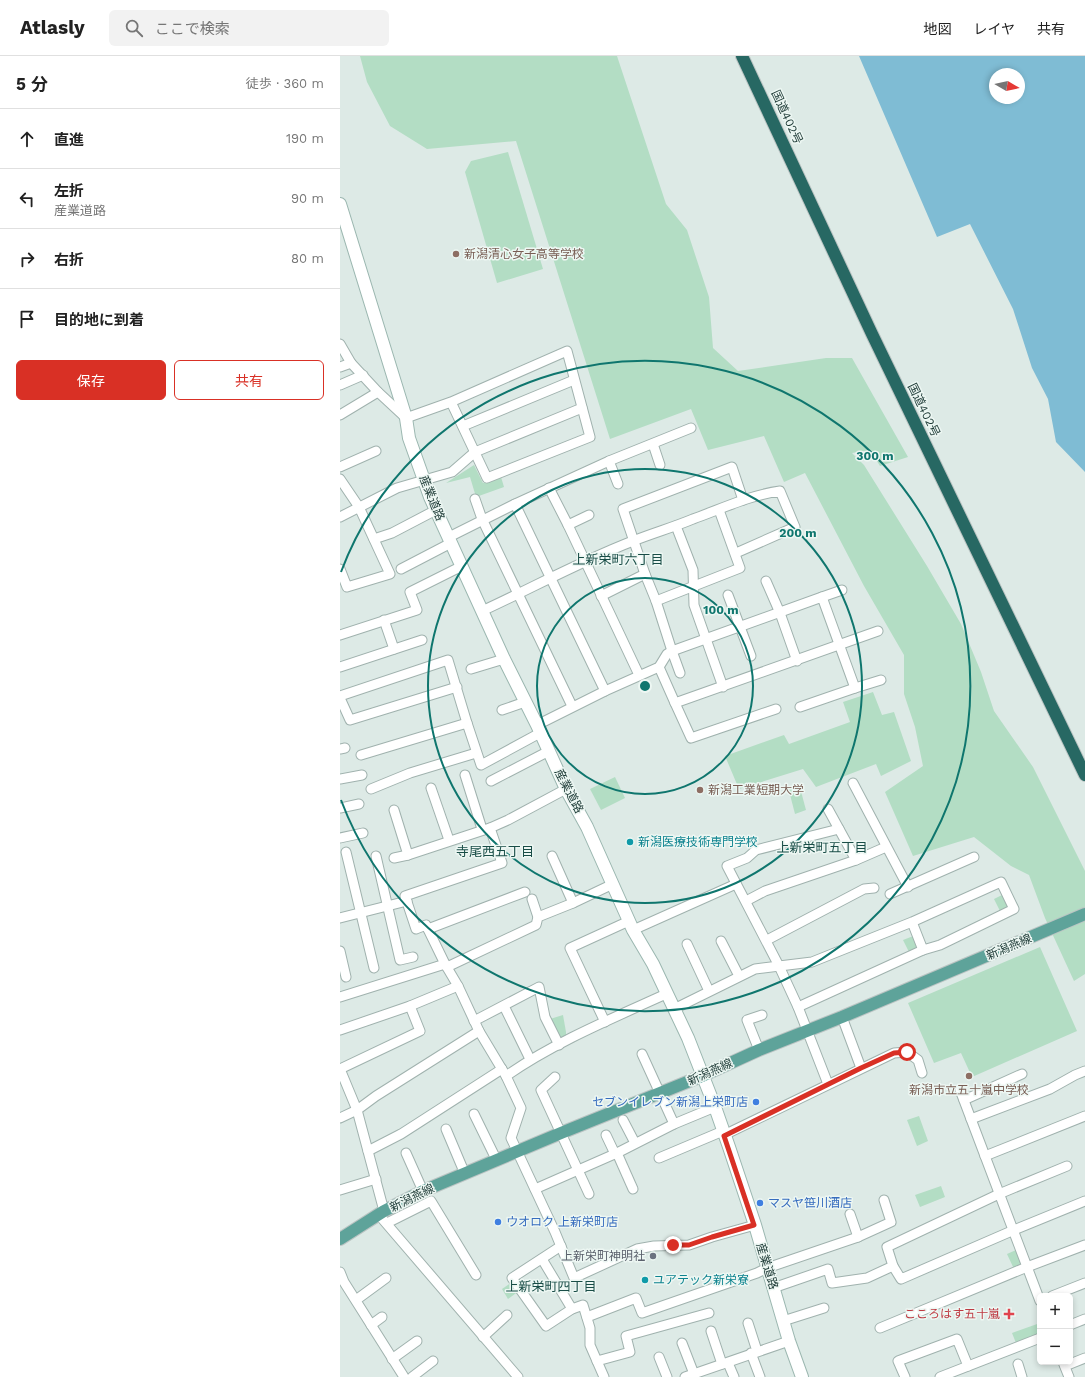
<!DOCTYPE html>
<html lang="ja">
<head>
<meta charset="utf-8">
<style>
	body { margin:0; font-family:"Work Sans","Noto Sans JP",sans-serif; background:#f2f2f2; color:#222 }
	.controls { position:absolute; right:12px; bottom:12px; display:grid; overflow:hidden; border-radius:6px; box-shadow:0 2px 6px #0003 }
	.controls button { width:36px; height:36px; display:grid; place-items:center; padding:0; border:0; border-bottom:1px solid #e0e0e0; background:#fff; color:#222; font:20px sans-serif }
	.compass { position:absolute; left:649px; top:12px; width:36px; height:36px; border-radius:50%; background:#fff; box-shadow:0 2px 6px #0003; rotate:99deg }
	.stop { position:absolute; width:12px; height:12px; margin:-9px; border:3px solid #d93025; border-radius:50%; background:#fff }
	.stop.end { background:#d93025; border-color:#fff; box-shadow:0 1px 4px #0008 }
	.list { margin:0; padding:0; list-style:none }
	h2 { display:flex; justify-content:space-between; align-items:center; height:52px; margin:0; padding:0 16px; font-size:17px }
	h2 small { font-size:13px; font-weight:400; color:#767676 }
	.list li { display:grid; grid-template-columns:26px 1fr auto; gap:12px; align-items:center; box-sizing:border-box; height:60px; padding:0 16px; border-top:1px solid #e0e0e0 }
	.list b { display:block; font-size:15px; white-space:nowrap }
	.list p { margin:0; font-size:13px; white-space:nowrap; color:#767676 }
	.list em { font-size:13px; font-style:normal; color:#767676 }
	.actions { display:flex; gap:8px; padding:12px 16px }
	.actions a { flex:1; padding:9px 0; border:1px solid #d93025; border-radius:6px; text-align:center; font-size:14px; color:#d93025 }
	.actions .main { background:#d93025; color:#fff }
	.icon { flex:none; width:22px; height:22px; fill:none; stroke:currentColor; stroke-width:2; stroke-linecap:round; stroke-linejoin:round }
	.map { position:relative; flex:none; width:745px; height:1321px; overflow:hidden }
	header { display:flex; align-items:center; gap:24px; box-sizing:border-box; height:56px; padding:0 20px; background:#fff; border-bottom:1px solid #e0e0e0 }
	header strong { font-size:19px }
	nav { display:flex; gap:22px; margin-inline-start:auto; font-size:14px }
	.search { width:280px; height:36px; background:#f2f2f2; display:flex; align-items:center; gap:10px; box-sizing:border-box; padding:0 14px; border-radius:6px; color:#767676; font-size:15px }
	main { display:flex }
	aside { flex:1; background:#fff }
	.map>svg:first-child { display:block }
</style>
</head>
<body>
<header>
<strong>Atlasly</strong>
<div class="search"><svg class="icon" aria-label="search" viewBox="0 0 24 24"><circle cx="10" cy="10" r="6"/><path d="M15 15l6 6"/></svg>ここで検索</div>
<nav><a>地図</a><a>レイヤ</a><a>共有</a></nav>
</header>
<main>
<aside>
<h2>5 分<small>徒歩 · 360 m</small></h2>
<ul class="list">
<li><svg class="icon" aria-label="ahead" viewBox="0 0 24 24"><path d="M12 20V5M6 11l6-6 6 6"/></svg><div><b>直進</b></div><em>190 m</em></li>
<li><svg class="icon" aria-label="left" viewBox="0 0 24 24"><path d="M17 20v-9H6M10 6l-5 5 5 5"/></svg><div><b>左折</b><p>産業道路</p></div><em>90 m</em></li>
<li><svg class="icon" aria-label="right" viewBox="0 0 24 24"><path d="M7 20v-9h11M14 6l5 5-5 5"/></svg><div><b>右折</b></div><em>80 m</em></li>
<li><svg class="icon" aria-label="arrive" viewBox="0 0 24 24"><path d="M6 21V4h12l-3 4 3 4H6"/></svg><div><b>目的地に到着</b></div></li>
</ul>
<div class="actions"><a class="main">保存</a><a>共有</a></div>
</aside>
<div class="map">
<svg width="745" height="1321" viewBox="0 0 745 1321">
	<rect width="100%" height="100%" fill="#ddeae6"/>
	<g fill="#b3ddc4">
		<polygon points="20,0 277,0 326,148 347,174 369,241 373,292 398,315 486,302 512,302 568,401 540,410 530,394 512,397 524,409 587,510 621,568 641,616 654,655 693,711 745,815 745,918 734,925 705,862 689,819 671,810 634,781 573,800 545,736 583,710 575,671 564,638 564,599 524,530 465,417 444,426 424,380 368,394 351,353 270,383 176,85 87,93 50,70 27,26"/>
		<polygon points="168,96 203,213 157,227 125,116 131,105"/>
		<polygon points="134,409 143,427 161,421 164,431 136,441 130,421 106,427"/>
		<polygon points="533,636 542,659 554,656 571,705 541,720 536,708 476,731 463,713 399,733 385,700 444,679 449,688 510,666 503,646"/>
		<polygon points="275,721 285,742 261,754 250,733"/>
		<polygon points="459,728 466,754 455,758 448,731"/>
		<polygon points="664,838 668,851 660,855 654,843"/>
		<polygon points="576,879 579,891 569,896 563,884"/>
		<polygon points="700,891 737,975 632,1021 621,997 594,1007 568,947"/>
		<polygon points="223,959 226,976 226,981 219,981 210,963"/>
		<polygon points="579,1060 588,1085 577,1090 567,1064"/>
		<polygon points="601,1130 605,1141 580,1151 575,1139"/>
		<polygon points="676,1194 682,1207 680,1211 674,1213 667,1198"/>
		<polygon points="172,1226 179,1235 168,1243 162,1233"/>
		<polygon points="700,1267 700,1278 676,1287 672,1277"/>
	</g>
	<path fill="#7fbcd4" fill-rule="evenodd" d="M519,0H745V416L716,386L708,343L692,312L673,253L630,168L597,181ZM655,18H679V42H655Z"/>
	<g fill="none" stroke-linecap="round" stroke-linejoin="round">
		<defs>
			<g id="street">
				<polyline points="0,288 11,307 38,336 66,362 111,346 227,295 250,381 147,422 111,346"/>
				<polyline points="0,311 11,307"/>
				<polyline points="0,329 23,319"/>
				<polyline points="0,359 38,336"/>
				<polyline points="123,370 234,324"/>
				<polyline points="313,388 320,409"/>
				<polyline points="269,405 278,428"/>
				<polyline points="0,411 36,395"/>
				<polyline points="0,423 19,451 50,518 7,531 0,513"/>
				<polyline points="209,432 228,469 299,619"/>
				<polyline points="135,443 142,463 232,650"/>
				<polyline points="175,448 265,635"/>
				<polyline points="0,461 57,432 112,416 135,396 242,352"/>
				<polyline points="228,469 249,459"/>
				<polyline points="336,470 353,514 354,549 383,631"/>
				<polyline points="109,481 175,448 269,405 351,372"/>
				<polyline points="34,483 52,477 96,454"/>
				<polyline points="61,513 111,487"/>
				<polyline points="426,525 440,557 457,605"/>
				<polyline points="388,539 411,600"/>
				<polyline points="261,540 305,518"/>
				<polyline points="482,541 502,534"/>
				<polyline points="316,545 400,512 379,454"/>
				<path d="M142,555C192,532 241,505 293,485C313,477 334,471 353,463C381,453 410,439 440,435L455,471L396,497"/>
				<polyline points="44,564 54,593"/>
				<polyline points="0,579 77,554 70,536 122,510"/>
				<polyline points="0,611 82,584"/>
				<polyline points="319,611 335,647 538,575"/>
				<polyline points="131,613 164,603"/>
				<polyline points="340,617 332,595 316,545 305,518 283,453 392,411 403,444"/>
				<polyline points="515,632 541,624"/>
				<polyline points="0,640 108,604 127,667"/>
				<polyline points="0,642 10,664 117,631"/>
				<polyline points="335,647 351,682 436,653"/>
				<polyline points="162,654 185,646"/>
				<polyline points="197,669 265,635 319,611 327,598 332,595 482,541 515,632 460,651"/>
				<polyline points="0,693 5,692"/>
				<polyline points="21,699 127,667 141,709 200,677"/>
				<polyline points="125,719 142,773"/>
				<polyline points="0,723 22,719"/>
				<polyline points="151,725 209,695"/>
				<polyline points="513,727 568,831"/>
				<polyline points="91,732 109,784"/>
				<polyline points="31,733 70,717 136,697"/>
				<polyline points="226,733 168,764 150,772 162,807 65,840 76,873 86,869 105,908 118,930 139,975 166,1020 181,1052 171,1082 215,1176 234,1222 297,1193 314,1190 349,1189 372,1181 415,1169"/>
				<polyline points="0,752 19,748"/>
				<polyline points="488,753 516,804"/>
				<polyline points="54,754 68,799"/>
				<polyline points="0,782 23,777"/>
				<polyline points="6,796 34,912"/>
				<polyline points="36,800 60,904 73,901"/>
				<polyline points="212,800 233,847"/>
				<polyline points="54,802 68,799 150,772"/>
				<polyline points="550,838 634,801"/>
				<polyline points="192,843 198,861"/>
				<polyline points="406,845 425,835 516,804 546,791"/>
				<polyline points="0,862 67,845"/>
				<polyline points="88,873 185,836"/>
				<polyline points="293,874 396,828"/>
				<polyline points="427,884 524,833 534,832"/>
				<polyline points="381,885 399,920"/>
				<polyline points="347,888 369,935"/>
				<polyline points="0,895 6,921"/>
				<polyline points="107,911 196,869 198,861 233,847 273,828"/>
				<polyline points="0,941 105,908"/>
				<polyline points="164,950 190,1003"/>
				<polyline points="458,951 583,894"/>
				<polyline points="334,953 415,913 472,906 572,866 661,826 674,853 600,889 583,894 572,866"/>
				<polyline points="502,961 521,1012"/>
				<polyline points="134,965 199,931 205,961 219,989"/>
				<polyline points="265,966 230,892 289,865"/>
				<polyline points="0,974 70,950 118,930"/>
				<polyline points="419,994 407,964 422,959"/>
				<polyline points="302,998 334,1068"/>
				<polyline points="0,1013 17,1054 44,1155"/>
				<polyline points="0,1013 80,975 70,950"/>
				<path d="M166,1020C215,986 271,963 326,938"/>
				<polyline points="215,1021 201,1034 249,1138"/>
				<polyline points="488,1028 458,951 439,910 387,810 407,802 416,794 499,773"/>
				<polyline points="620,1034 700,1245"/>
				<polyline points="624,1044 682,1018"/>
				<polyline points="134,1058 157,1105"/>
				<polyline points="0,1062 17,1054 36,1040 139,975"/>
				<polyline points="631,1063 710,1033 735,1019 745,1015"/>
				<polyline points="283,1064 295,1087"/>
				<polyline points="106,1073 125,1118"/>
				<polyline points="266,1079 275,1098"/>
				<polyline points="384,1079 554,997 567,996 578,1004 582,1017"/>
				<polyline points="28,1095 61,1078 162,1013"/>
				<polyline points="66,1097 83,1135"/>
				<polyline points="277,1097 293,1133"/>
				<polyline points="645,1100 745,1060"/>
				<polyline points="319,1102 383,1075"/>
				<polyline points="195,1133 277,1097 334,1068 375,1051"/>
				<polyline points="0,1134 36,1123"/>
				<polyline points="510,1158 518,1181"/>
				<polyline points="39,1159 178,1321"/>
				<polyline points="47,1167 91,1145 136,1219"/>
				<polyline points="221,1190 172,1222 206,1270 232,1253 243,1249 250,1272 250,1289 264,1321"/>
				<polyline points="202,1203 232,1253"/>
				<polyline points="553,1210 561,1223 674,1174 745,1145"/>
				<polyline points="0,1216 4,1226 64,1321"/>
				<polyline points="433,1232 488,1213 492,1227 527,1222 553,1210 547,1191 659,1138 727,1110"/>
				<polyline points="712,1240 745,1227"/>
				<polyline points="16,1244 46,1222"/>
				<polyline points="247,1261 296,1242 302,1257 417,1217 427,1212 518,1181 551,1166 544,1144"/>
				<polyline points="443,1265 484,1252"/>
				<polyline points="408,1267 417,1295"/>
				<polyline points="31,1269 42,1261"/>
				<polyline points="730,1269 745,1263"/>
				<polyline points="540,1272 687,1211 745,1189"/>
				<polyline points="371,1275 382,1308"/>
				<polyline points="143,1281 167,1259"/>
				<polyline points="342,1287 354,1318"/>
				<polyline points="411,1297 420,1321"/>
				<polyline points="319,1301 327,1321"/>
				<polyline points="52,1303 77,1285"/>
				<polyline points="257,1305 290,1296 286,1280 369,1257"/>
				<polyline points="723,1306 729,1321"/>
				<polyline points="388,1307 394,1321"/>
				<polyline points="678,1308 682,1321"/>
				<polyline points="725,1310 745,1302"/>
				<polyline points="72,1321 93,1305"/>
				<polyline points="345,1321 449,1285"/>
				<polyline points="565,1321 558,1305 617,1283 628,1310"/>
				<polyline points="600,1321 700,1282"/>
			</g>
			<polyline id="secondary" points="0,148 66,362 69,382 90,441 164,603 197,669 226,733 247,771 293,874 313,908 348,982 375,1051 389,1091 415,1169 449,1285 462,1321"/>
			<polyline id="primary" points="0,1183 44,1155 83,1135 221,1077 362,1020 419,994 502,961 745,858"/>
			<polyline id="highway" points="402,0 532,278 745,719"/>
		</defs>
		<use href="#street" stroke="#a0b2ae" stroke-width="11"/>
		<use href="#secondary" stroke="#9bb7b0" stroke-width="14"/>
		<use href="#primary" stroke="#bbc4c3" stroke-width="14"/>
		<use href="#highway" stroke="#bbc4c3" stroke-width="14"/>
		<use href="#street" stroke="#fff" stroke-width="9"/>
		<use href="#secondary" stroke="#fff" stroke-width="12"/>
		<use href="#primary" stroke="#5ea39a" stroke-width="12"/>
		<use href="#highway" stroke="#276863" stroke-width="12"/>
	</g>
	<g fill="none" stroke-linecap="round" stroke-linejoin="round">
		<polyline stroke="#d93025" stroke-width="5" points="333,1189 349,1189 372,1181 414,1169 384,1080 521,1012 554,997 567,996"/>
	</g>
	<g fill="none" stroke="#0f766e" stroke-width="2">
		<circle cx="305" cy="630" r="108"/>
		<circle cx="305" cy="630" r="217"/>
		<path d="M1 516A325 325 0 1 1 1 744"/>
	</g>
	<g fill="#8d6e63" stroke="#edf7f3" stroke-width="1.5">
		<circle cx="116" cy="198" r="4"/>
		<circle cx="360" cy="734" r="4"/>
		<circle cx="629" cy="1020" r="4"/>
	</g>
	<g fill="#0f9aa8" stroke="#edf7f3" stroke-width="1.5">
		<circle cx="290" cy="786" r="4"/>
		<circle cx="305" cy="1224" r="4"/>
	</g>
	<g fill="#3f7fe0" stroke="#edf7f3" stroke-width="1.5">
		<circle cx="416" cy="1046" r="4"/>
		<circle cx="420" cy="1147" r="4"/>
		<circle cx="158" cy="1166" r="4"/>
	</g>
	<circle fill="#6b7280" stroke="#edf7f3" stroke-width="1.5" cx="313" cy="1200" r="4"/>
	<path fill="#e0444e" stroke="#edf7f3" stroke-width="1.5" d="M667 1252h4v4h4v4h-4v4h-4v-4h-4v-4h4z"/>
	<g text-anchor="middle" stroke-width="3" stroke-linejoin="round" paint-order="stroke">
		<g font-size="12" fill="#1d3a36" stroke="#edf7f3">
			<text transform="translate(447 61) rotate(65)" y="4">国道402号</text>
			<text transform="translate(584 354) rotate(64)" y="4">国道402号</text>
			<text transform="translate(92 442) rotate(68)" y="4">産業道路</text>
			<text transform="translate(229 735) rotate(63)" y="4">産業道路</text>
			<text transform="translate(669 891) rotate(-23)" y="4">新潟燕線</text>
			<text transform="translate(370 1016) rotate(-24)" y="4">新潟燕線</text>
			<text transform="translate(72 1142) rotate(-26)" y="4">新潟燕線</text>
			<text transform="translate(427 1210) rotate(73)" y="4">産業道路</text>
		</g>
		<g font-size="12" fill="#785e54" stroke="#edf7f3" text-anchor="start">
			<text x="124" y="202">新潟清心女子高等学校</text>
			<text x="368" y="738">新潟工業短期大学</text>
			<text x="629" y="1038" text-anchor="middle">新潟市立五十嵐中学校</text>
		</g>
		<g font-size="12" fill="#0d838f" stroke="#edf7f3" text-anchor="start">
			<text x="298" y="790">新潟医療技術専門学校</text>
			<text x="313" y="1228">ユアテック新栄寮</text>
		</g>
		<g font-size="12" fill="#366cbe" stroke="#edf7f3" text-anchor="start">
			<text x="408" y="1050" text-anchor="end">セブンイレブン新潟上栄町店</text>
			<text x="428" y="1151">マスヤ笹川酒店</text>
			<text x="166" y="1170">ウオロク 上新栄町店</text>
		</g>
		<g font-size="12" fill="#5b616d" stroke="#edf7f3" text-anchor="end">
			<text x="305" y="1204">上新栄町神明社</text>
		</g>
		<g font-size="12" fill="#be3a42" stroke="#edf7f3" text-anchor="end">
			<text x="660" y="1262">こころはす五十嵐</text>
		</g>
		<g font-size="13" fill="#194d47" stroke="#edf7f3">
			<text x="278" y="508">上新栄町六丁目</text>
			<text x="482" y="796">上新栄町五丁目</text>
			<text x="155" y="800">寺尾西五丁目</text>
			<text x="211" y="1235">上新栄町四丁目</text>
		</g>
	</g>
	<circle cx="305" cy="630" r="6" fill="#0f766e" stroke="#edf7f3" stroke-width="2"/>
	<g font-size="12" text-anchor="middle" font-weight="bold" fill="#0f766e" stroke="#edf7f3" stroke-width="3" stroke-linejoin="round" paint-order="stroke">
		<text x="535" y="404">300 m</text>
		<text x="458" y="481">200 m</text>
		<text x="381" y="558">100 m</text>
	</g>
</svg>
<div class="controls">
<button>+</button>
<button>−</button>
</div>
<svg class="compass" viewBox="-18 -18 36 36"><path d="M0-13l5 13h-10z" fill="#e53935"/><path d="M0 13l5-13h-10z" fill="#767676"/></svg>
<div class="stop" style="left:567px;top:996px"></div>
<div class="stop end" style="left:333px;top:1189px"></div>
</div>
</main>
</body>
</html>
